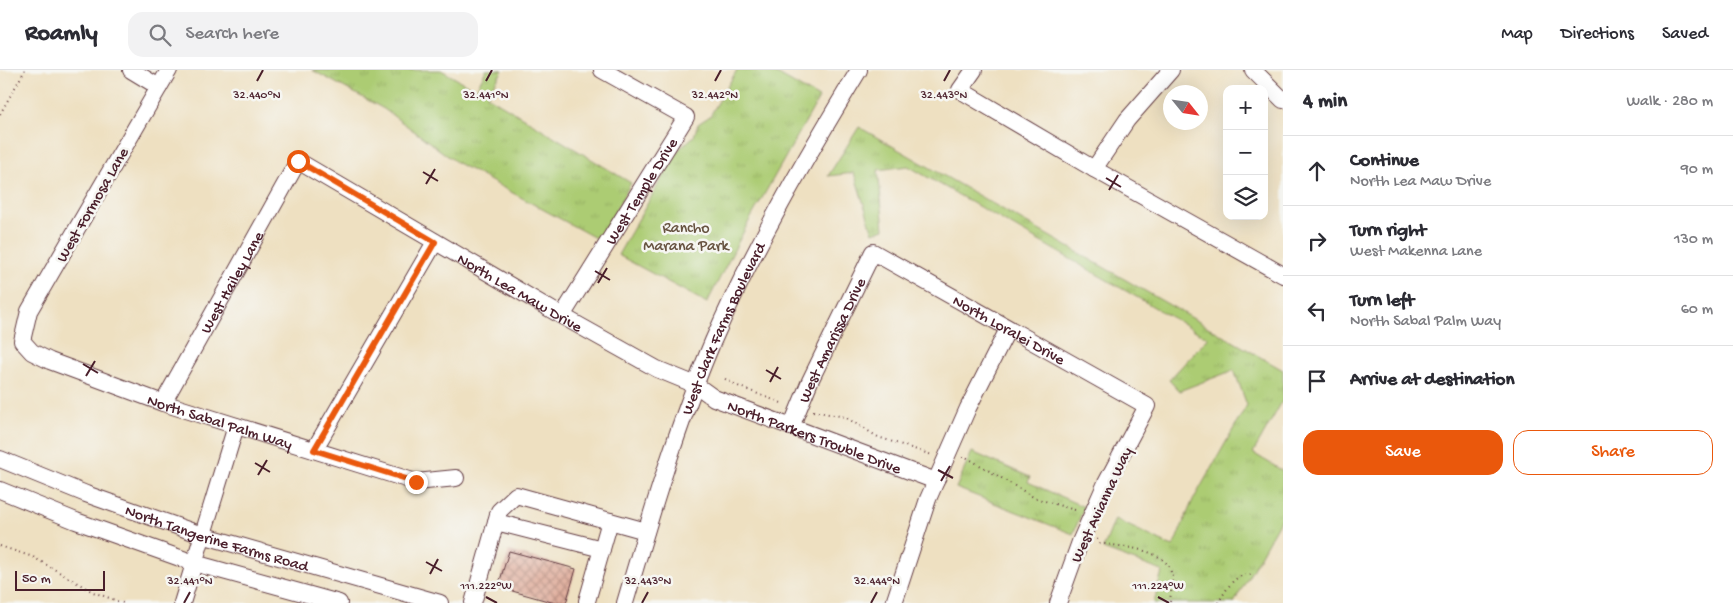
<!DOCTYPE html>
<html lang="en">
<head>
<meta charset="utf-8">
<style>
	body { margin:0; font-family:"Gochi Hand",sans-serif; background:#f2f2f3; color:#2b2b33 }
	.controls { position:absolute; right:15px; top:15px; display:grid; overflow:hidden; border-radius:10px; box-shadow:0 5px 20px #0002 }
	.controls button { width:45px; height:45px; display:grid; place-items:center; padding:0; border:0; border-bottom:1px solid #e1e1e2; background:#fff; color:#2b2b33; font:25px sans-serif }
	.compass { position:absolute; left:1163px; top:15px; width:45px; height:45px; border-radius:50%; background:#fff; box-shadow:0 5px 20px #0002; rotate:120deg }
	.scale { position:absolute; left:15px; bottom:12px; width:90px; box-sizing:border-box; padding-left:5px; border:2px solid #4a1f2b; border-top:0; font-size:14px; line-height:18px; white-space:nowrap; color:#4a1f2b; -webkit-text-stroke:4px #f6f6f2; paint-order:stroke }
	.stop { position:absolute; width:15px; height:15px; margin:-11px; border:4px solid #ea580c; border-radius:50%; background:#fff }
	.stop.end { background:#ea580c; border-color:#fff; box-shadow:0 1px 5px #0008 }
	.list { margin:0; padding:0; list-style:none }
	h2 { display:flex; justify-content:space-between; align-items:center; height:65px; margin:0; padding:0 20px; font-size:21px }
	h2 small { font-size:16px; font-weight:400; color:#7c7c81 }
	.list li { display:grid; grid-template-columns:32px 1fr auto; gap:15px; align-items:center; box-sizing:border-box; height:70px; padding:0 20px; border-top:1px solid #e1e1e2 }
	.list b { display:block; font-size:19px; white-space:nowrap }
	.list p { margin:0; font-size:16px; white-space:nowrap; color:#7c7c81 }
	.list em { font-size:16px; font-style:normal; color:#7c7c81 }
	.actions { display:flex; gap:10px; padding:15px 20px }
	.actions a { flex:1; padding:11px 0; border:1px solid #ea580c; border-radius:15px; text-align:center; font-size:18px; color:#ea580c }
	.actions .main { background:#ea580c; color:#fff }
	.icon { flex:none; width:28px; height:28px; fill:none; stroke:currentColor; stroke-width:2; stroke-linecap:round; stroke-linejoin:round }
	.map { position:relative; flex:none; width:1283px; height:533px; overflow:hidden }
	header { display:flex; align-items:center; gap:30px; box-sizing:border-box; height:70px; padding:0 25px; background:#fff; border-bottom:1px solid #e1e1e2 }
	header strong { font-size:24px }
	nav { display:flex; gap:28px; margin-inline-start:auto; font-size:18px }
	.search { width:350px; height:45px; background:#f2f2f3; display:flex; align-items:center; gap:12px; box-sizing:border-box; padding:0 18px; border-radius:15px; color:#7c7c81; font-size:19px }
	main { display:flex }
	aside { flex:1; background:#fff }
	.map>svg:first-child { display:block }
</style>
</head>
<body>
<header>
<strong>Roamly</strong>
<div class="search"><svg class="icon" aria-label="search" viewBox="0 0 24 24"><circle cx="10" cy="10" r="6"/><path d="M15 15l6 6"/></svg>Search here</div>
<nav><a>Map</a><a>Directions</a><a>Saved</a></nav>
</header>
<main>
<div class="map">
<svg width="1283" height="533" viewBox="0 0 1283 533">
	<defs>
		<pattern id="park-tufts" width="24" height="20" patternUnits="userSpaceOnUse" patternTransform="scale(1.25)"><rect width="24" height="20" fill="#accc73"/><path d="M3 7l-1-3M5 7V3M7 7l1-3M15 17l-1-3M17 17v-4M19 17l1-3" fill="none" stroke="#96af64"/></pattern>
		<pattern id="building-cross-hatch" width="8" height="8" patternUnits="userSpaceOnUse" patternTransform="scale(1.25)"><rect width="8" height="8" fill="#e0af9e"/><path d="M0 0l8 8M0 8l8-8" fill="none" stroke="#b88e81"/></pattern>
	</defs>
	<rect width="100%" height="100%" fill="#f6f6f2"/>
	<filter id="ink" filterUnits="userSpaceOnUse"><feTurbulence type="fractalNoise" baseFrequency=".02" numOctaves="2"/><feDisplacementMap in="SourceGraphic" scale="10" xChannelSelector="R" yChannelSelector="G"/><feConvolveMatrix kernelMatrix="1 2 1 2 8 2 1 2 1" color-interpolation-filters="sRGB"/></filter>
	<filter id="wash" filterUnits="userSpaceOnUse"><feTurbulence type="fractalNoise" baseFrequency=".0096" numOctaves="4" result="noise"/><feDisplacementMap in="SourceGraphic" scale="20" xChannelSelector="R" yChannelSelector="G"/><feGaussianBlur stdDeviation="1.12" result="paint"/><feColorMatrix in="noise" values="0 0 0 0 0 0 0 0 0 0 0 0 0 0 0 0 0 1.4 0 .05"/><feComposite in="paint" operator="in"/></filter>
	<g filter="url(#wash)">
		<rect width="100%" height="100%" fill="#eee0c1"/>
		<g fill="url(#park-tufts)" stroke="#7b764f">
			<polygon points="312,0 441,0 476,20 486,0 503,0 487,26 631,113 599,170 456,92 384,39"/>
			<polygon points="737,0 770,0 819,28 748,153 707,233 618,185 678,80 694,66 698,54 710,46"/>
			<polygon points="859,57 1283,300 1283,330 1253,383 1283,401 1283,445 1234,533 1154,533 1162,501 1103,479 1115,449 1173,477 1192,432 1247,335 1234,300 1179,321 1169,310 1208,268 908,96 878,100 884,159 873,163 854,103 828,106"/>
			<polygon points="972,382 1030,407 1028,412 1084,437 1073,464 956,418"/>
		</g>
		<g id="blocks">
			<polygon fill="url(#building-cross-hatch)" points="509,481 576,499 566,533 555,533 498,517"/>
		</g>
	</g>
	<g filter="url(#ink)">
		<use href="#blocks" fill-opacity="0" stroke="#633c42" stroke-width="1"/>
		<g fill="none" stroke-linecap="round" stroke-linejoin="round">
			<defs>
				<g id="minor">
					<polyline points="131,0 159,17"/>
					<path id="s1" d="M169,0L29,241L22,271L32,282L50,291L163,333L416,412L456,408"/>
					<polyline points="974,0 960,20 1094,99 1283,205"/>
					<polyline points="1253,0 1283,30"/>
					<polyline points="1094,99 1127,50 1171,0"/>
					<path id="s2" d="M562,246L686,47L602,0"/>
					<path id="s3" d="M163,333L298,91L562,246L657,299L696,315L714,328L936,411"/>
					<path id="s4" d="M791,357L810,311L873,182L1147,336L1105,415L1080,472L1058,533"/>
					<polyline points="314,380 435,172"/>
					<path id="s5" d="M0,389L86,424L202,465L440,533"/>
					<polyline points="0,420 76,451 194,493 339,533"/>
					<polyline points="496,452 602,479"/>
					<polyline points="587,531 610,451"/>
					<polyline points="182,533 236,356"/>
					<polyline points="473,533 499,441 516,425 646,461"/>
					<path id="s6" d="M625,533C651,444 677,356 713,271C754,177 806,87 859,0"/>
					<polyline points="894,533 928,429 968,338 1008,259"/>
				</g>
			</defs>
			<use href="#minor" stroke="#633c42" stroke-width="18"/>
			<g stroke="#633c42" stroke-width="2" stroke-dasharray="1 4" stroke-linecap="butt">
				<polyline points="0,44 25,0"/>
				<polyline points="725,309 740,317 784,334"/>
				<polyline points="813,341 845,347 878,367 932,385"/>
				<polyline points="962,387 966,387 1035,428 1078,441"/>
				<path d="M1097,469L1099,473C1121,477 1165,478 1171,502C1174,511 1170,524 1170,533"/>
				<polyline points="0,476 33,487 93,522 123,533"/>
				<path d="M1218,533C1228,518 1234,502 1254,505"/>
			</g>
			<use href="#minor" stroke="#fff" stroke-width="16"/>
		</g>
	</g>
	<g fill="none" stroke-linecap="round" stroke-linejoin="round" filter="url(#ink)">
		<polyline stroke="#ea580c" stroke-width="6" points="298,91 435,172 314,380 416,412"/>
	</g>
	<path fill="none" stroke="#4a1f2b" stroke-width="2" d="M257,11L263,0M486,11L492,0M715,11L721,0M944,11L950,0M423,102L438,111M1106,108L1121,117M426,114L435,99M1109,120L1118,105M595,201L610,210M598,213L607,198M83,294L98,303M766,300L781,309M86,306L95,291M770,312L778,297M255,393L270,402M938,400L953,408M258,405L267,390M941,411L950,396M426,492L442,501M430,504L438,489M486,527L497,533M1158,527L1169,533M184,533L190,522M642,533L648,522M871,533L877,522"/>
	<g text-anchor="middle" stroke-width="5" stroke-linejoin="round" paint-order="stroke">
		<g font-size="16" fill="#4a1f2b" stroke="#f6f6f2">
			<text dy="6" stroke="none"><textPath href="#s2" startOffset="148">West Temple Drive</textPath></text>
			<text transform="translate(91 134) rotate(-60)" y="6">West Formosa Lane</text>
			<text dy="6" stroke="none"><textPath href="#s3" startOffset="139">West Hailey Lane</textPath></text>
			<text dy="6" stroke="none"><textPath href="#s3" startOffset="535">North Lea Maw Drive</textPath></text>
			<text dy="6" stroke="none"><textPath href="#s6" startOffset="292">West Clark Farms Boulevard</textPath></text>
			<text dy="6" stroke="none"><textPath href="#s4" startOffset="350">North Loralei Drive</textPath></text>
			<text dy="6" stroke="none"><textPath href="#s4" startOffset="96">West Amarissa Drive</textPath></text>
			<text dy="6" stroke="none"><textPath href="#s1" startOffset="525">North Sabal Palm Way</textPath></text>
			<text dy="6" stroke="none"><textPath href="#s3" startOffset="864">North Parkers Trouble Drive</textPath></text>
			<text transform="translate(1100 434) rotate(-65)" y="6">West Avianna Way</text>
			<text dy="6" stroke="none"><textPath href="#s5" startOffset="231">North Tangerine Farms Road</textPath></text>
		</g>
		<g font-size="16" fill="#675341" stroke="#f6f6f2">
			<text x="686" y="162">Rancho<tspan x="686" dy="18">Marana Park</tspan></text>
		</g>
	</g>
	<g font-size="12" text-anchor="middle" fill="#4a1f2b" stroke="#f6f6f2" stroke-width="5" stroke-linejoin="round" paint-order="stroke">
		<text x="257" y="28">32.440°N</text>
		<text x="486" y="28">32.441°N</text>
		<text x="715" y="28">32.442°N</text>
		<text x="944" y="28">32.443°N</text>
		<text x="190" y="514">32.441°N</text>
		<text x="648" y="514">32.443°N</text>
		<text x="877" y="514">32.444°N</text>
		<text x="486" y="519">111.222°W</text>
		<text x="1158" y="519">111.224°W</text>
	</g>
</svg>
<div class="controls">
<button>+</button>
<button>−</button>
<button><svg class="icon" aria-label="layers" viewBox="0 0 24 24"><path d="M12 4l9 5-9 5-9-5zM3 14l9 5 9-5"/></svg></button>
</div>
<svg class="compass" viewBox="-18 -18 36 36"><path d="M0-13l5 13h-10z" fill="#e53935"/><path d="M0 13l5-13h-10z" fill="#7c7c81"/></svg>
<div class="scale">50 m</div>
<div class="stop" style="left:298px;top:91px"></div>
<div class="stop end" style="left:416px;top:412px"></div>
</div>
<aside>
<h2>4 min<small>Walk · 280 m</small></h2>
<ul class="list">
<li><svg class="icon" aria-label="ahead" viewBox="0 0 24 24"><path d="M12 20V5M6 11l6-6 6 6"/></svg><div><b>Continue</b><p>North Lea Maw Drive</p></div><em>90 m</em></li>
<li><svg class="icon" aria-label="right" viewBox="0 0 24 24"><path d="M7 20v-9h11M14 6l5 5-5 5"/></svg><div><b>Turn right</b><p>West Makenna Lane</p></div><em>130 m</em></li>
<li><svg class="icon" aria-label="left" viewBox="0 0 24 24"><path d="M17 20v-9H6M10 6l-5 5 5 5"/></svg><div><b>Turn left</b><p>North Sabal Palm Way</p></div><em>60 m</em></li>
<li><svg class="icon" aria-label="arrive" viewBox="0 0 24 24"><path d="M6 21V4h12l-3 4 3 4H6"/></svg><div><b>Arrive at destination</b></div></li>
</ul>
<div class="actions"><a class="main">Save</a><a>Share</a></div>
</aside>
</main>
</body>
</html>
